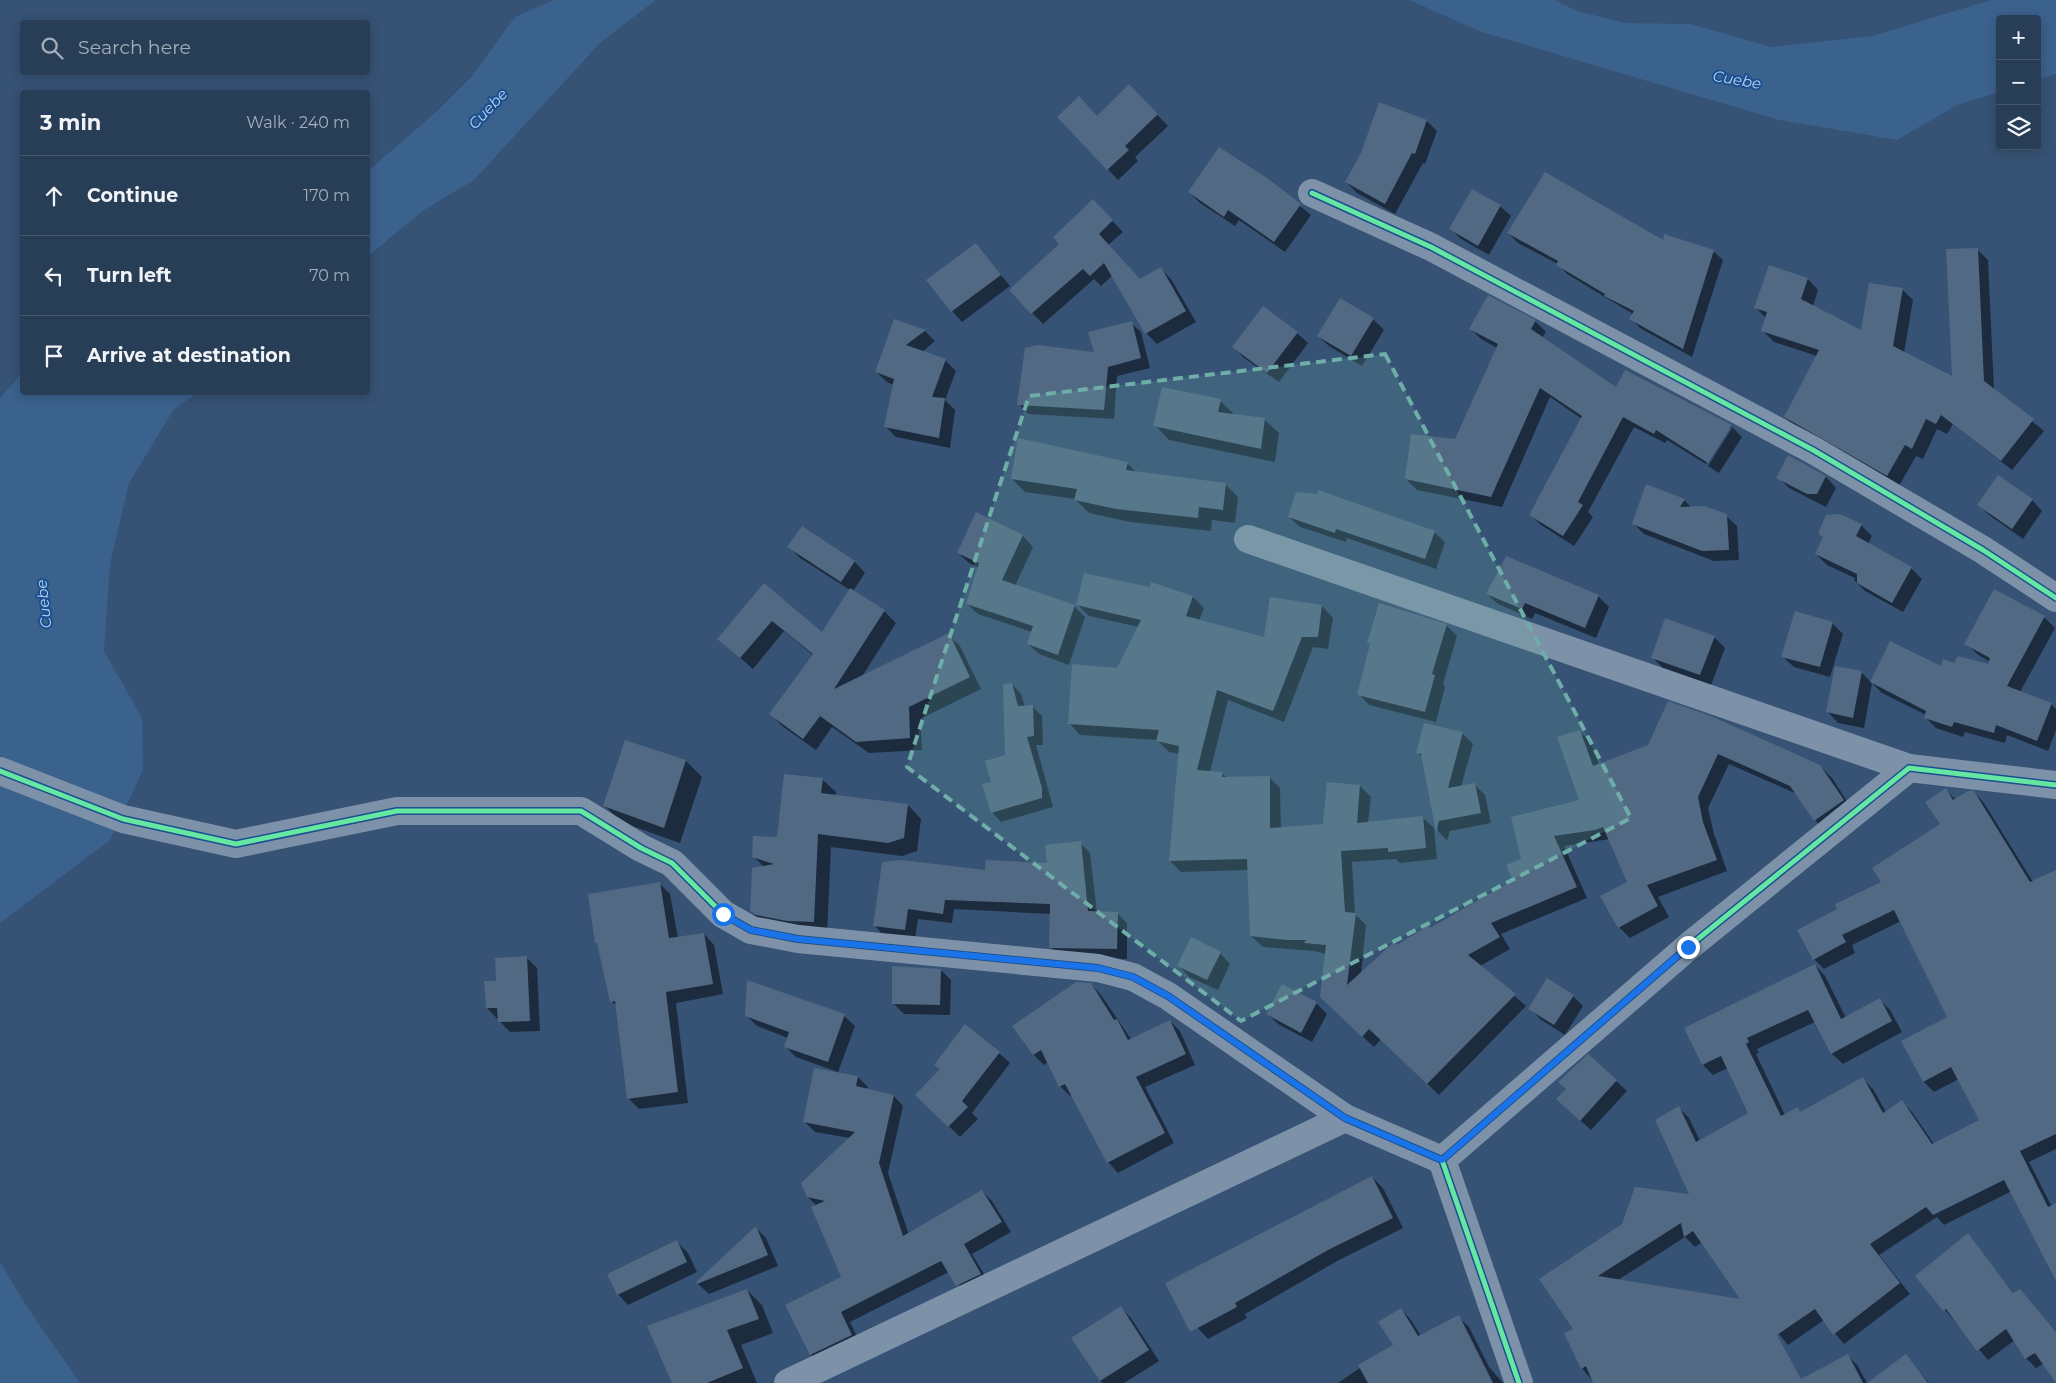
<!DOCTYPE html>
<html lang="en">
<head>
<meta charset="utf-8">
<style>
	body { margin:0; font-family:Montserrat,sans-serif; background:#344961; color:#f1f3f6 }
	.controls { position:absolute; right:15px; top:15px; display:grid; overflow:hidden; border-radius:5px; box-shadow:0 2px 12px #0003 }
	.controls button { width:45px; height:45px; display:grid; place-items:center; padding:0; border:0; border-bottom:1px solid #44576d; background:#283e57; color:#f1f3f6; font:25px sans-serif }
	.stop { position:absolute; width:15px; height:15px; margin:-11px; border:4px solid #1a73e8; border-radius:50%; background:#fff }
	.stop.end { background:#1a73e8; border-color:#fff; box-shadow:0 1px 5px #0008 }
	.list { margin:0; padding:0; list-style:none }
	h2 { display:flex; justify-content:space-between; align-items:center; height:65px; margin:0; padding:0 20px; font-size:21px }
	h2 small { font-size:16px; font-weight:400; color:#a5aeba }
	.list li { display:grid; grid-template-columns:32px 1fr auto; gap:15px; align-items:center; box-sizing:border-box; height:80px; padding:0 20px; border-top:1px solid #44576d }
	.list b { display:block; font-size:19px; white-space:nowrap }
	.list em { font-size:16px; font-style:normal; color:#a5aeba }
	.icon { flex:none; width:28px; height:28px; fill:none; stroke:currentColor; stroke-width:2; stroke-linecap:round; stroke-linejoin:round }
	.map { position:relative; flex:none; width:2056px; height:1383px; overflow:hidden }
	.search { position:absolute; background:#283e57; box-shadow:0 2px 12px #0003; left:20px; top:20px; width:350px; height:55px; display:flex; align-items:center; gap:12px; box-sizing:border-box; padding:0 18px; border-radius:5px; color:#a5aeba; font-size:19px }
	.panel { position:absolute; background:#283e57; box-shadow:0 2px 12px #0003; left:20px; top:90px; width:350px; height:305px; border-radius:5px }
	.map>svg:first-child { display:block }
</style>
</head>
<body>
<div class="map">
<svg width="2056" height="1383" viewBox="0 0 2056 1383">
	<rect width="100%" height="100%" fill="#365274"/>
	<g fill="#3b618d">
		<polygon points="554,0 656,0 601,42 474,180 424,210 368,256 368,171 437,111 472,76 515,17"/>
		<polygon points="1409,0 1555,0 1577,11 1626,23 1690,24 1772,47 1872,36 1991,0 2056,0 2056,74 2037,80 2037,19 2000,19 2000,92 1957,105 1897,140 1779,120 1482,32"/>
		<polygon points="22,373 22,392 197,393 174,409 129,483 110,564 104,651 142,718 143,770 110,840 0,923 0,398"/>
		<polygon points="0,1262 27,1307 80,1383 0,1383"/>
	</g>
	<g fill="#0007">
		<polygon points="1129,86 1168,126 1135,157 1138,161 1118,180 1059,117 1097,117"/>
		<polygon points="1427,121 1437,131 1425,164 1423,163 1395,214 1357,193 1346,182"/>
		<polygon points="1267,179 1311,215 1285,252 1239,220 1235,226 1200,203 1189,192"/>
		<polygon points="1093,201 1123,232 1108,245 1140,280 1160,268 1171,279 1196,322 1157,344 1146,333 1113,275 1101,286 1094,279 1043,324 1010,290 1061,244"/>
		<polygon points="1500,206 1511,216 1489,255 1461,239 1451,229"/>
		<polygon points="1508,233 1663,242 1713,251 1723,260 1692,357 1640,328 1631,318 1633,314 1567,274 1558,264 1518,243"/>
		<polygon points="976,245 1010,286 962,322 952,311"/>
		<polygon points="1977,249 1988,260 1994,390 2044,431 2012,470 1953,424 1947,434 1937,429 1923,459 1916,456 1899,486 1796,427 1785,417 1817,356 1774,342 1763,331 1767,319 1756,308 1808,279 1818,290 1813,306 1862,332 1902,289 1913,300 1904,353 1954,378"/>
		<polygon points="1373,319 1384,330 1362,366 1329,346 1318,336"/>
		<polygon points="895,320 925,331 935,341 922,352 945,360 956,371 945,400 955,410 950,448 896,437 886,427 894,385 887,382 876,372"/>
		<polygon points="1535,321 1546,332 1542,338 1617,388 1626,372 1731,426 1742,437 1719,473 1708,466 1732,428 1729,428 1706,464 1667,440 1665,443 1634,427 1588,512 1593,517 1574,546 1541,525 1530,514 1582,419 1550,397 1502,507 1417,490 1406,479 1456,441 1497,348 1481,339 1471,329"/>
		<polygon points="1131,323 1141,332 1150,368 1117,376 1114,419 1028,414 1019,404 1095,354"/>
		<polygon points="1297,333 1308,343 1279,382 1244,358 1234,347"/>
		<polygon points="1220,401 1235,415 1264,419 1279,433 1275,462 1169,440 1155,425"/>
		<polygon points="1789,456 1826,477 1836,488 1826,507 1789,488 1778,477"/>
		<polygon points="1127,463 1137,473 1225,484 1238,497 1235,523 1212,520 1211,531 1130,522 1089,513 1075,499 1025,492 1012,479"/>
		<polygon points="1684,500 1692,508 1726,516 1737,526 1739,560 1714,561 1644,534 1633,523"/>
		<polygon points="2032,500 2042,511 2023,539 1989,515 1979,505"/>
		<polygon points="977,514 1023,536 1033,547 1015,586 1074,606 1085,617 1069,665 1039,654 1028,644 1032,632 978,614 967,604 979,568 969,563 958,553"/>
		<polygon points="1289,517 1434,532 1445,542 1436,569 1347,538 1346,542 1300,527"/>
		<polygon points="1861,525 1872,536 1868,544 1911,568 1922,579 1903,612 1865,591 1854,580 1855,578 1827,565 1816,554"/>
		<polygon points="802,528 855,562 865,573 853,591 884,611 896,623 861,678 948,635 960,646 981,689 920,719 922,750 869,753 832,727 816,750 782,726 771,714 813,655 784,631 753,669 719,639 764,585 822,634 850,590 800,558 789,547"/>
		<polygon points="1487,594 1598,596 1609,607 1596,638 1535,613 1532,619 1498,604"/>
		<polygon points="1193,597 1204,608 1199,621 1265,638 1271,599 1322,606 1333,618 1328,649 1313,647 1284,722 1228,700 1210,772 1222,773 1227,778 1269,777 1280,788 1281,829 1324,825 1360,786 1371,797 1368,823 1422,817 1434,828 1437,859 1400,863 1396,859 1352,862 1355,914 1366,925 1361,974 1397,947 1514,881 1523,859 1581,801 1579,731 1591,742 1599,765 1649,746 1669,703 1820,766 1832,778 1854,812 1826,832 1815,820 1797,794 1729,764 1708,808 1714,834 1727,871 1658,897 1669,917 1630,938 1619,927 1629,882 1610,839 1564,846 1587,898 1501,934 1510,949 1480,966 1526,1006 1439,1095 1381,1039 1374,1047 1332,1008 1326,954 1314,951 1263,947 1251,936 1249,870 1181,872 1170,861 1180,754 1169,752 1157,740 1080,735 1069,723 1118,669 1139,627 1089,616 1078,605"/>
		<polygon points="2044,617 2055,628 2020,692 2051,704 2056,709 2056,730 2048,751 2007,735 2005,743 1965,732 1963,737 1936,728 1925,717 1926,715 1882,693 1872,683 1864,728 1838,723 1828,712 1862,673 1871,682 1955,664 1989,665 1990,662 1977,654 1966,643"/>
		<polygon points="1832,623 1843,634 1830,677 1794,667 1783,657"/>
		<polygon points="1446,625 1457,636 1443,684 1445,687 1436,722 1369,705 1359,694 1371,645 1368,643"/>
		<polygon points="1714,637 1725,648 1711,685 1663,668 1652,657"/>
		<polygon points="1012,684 1021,694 1025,707 1032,706 1042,716 1043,745 1036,745 1053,807 1001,822 992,812 992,783 1006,756"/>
		<polygon points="1462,733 1473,744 1461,787 1474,784 1485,795 1491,823 1450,831 1447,841 1438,831 1423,758 1418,753"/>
		<polygon points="626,741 686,761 702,777 680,843 621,822 605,806"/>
		<polygon points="822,779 836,792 835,796 908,805 921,819 917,851 902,856 831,847 827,935 765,925 751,911 764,867 754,857 778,838"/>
		<polygon points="1946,790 1956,800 1974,792 1984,803 2033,882 2056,871 2056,1149 2029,1162 2052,1207 2056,1204 2056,1278 2012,1191 1944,1225 1937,1217 1879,1255 1910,1294 1844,1344 1824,1320 1788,1345 1702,1242 1695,1247 1685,1237 1618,1280 1766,1383 1594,1383 1582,1368 1575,1329 1541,1279 1691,1195 1679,1108 1689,1118 1700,1141 1750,1113 1728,1068 1713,1075 1703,1065 1815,965 1825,976 1846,1018 1880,1000 1890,1010 1902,1032 1843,1064 1832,1054 1815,1022 1757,1049 1759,1053 1756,1054 1785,1115 1797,1109 1801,1113 1863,1079 1873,1089 1886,1112 1902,1102 1912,1112 1934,1144 1981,1121 1959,1079 1934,1092 1924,1082 1903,1042 1948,1017 1901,921 1852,945 1855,953 1824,969 1814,959 1839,909 1883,882 1941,824"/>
		<polygon points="1080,843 1090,853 1097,913 1117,913 1127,923 1127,959 1060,957 1050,947 1051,914 954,909 952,923 918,919 915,939 884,936 874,925 883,863 986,872 1048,864"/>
		<polygon points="660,884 670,894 678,938 704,934 714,945 723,994 676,1003 688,1103 639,1109 628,1098 617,1006 611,1001 599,945 596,942"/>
		<polygon points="1220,953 1230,964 1218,990 1189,977 1179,966"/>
		<polygon points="527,958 537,968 540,1031 510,1032 487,1008 497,982"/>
		<polygon points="941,970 951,980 950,1015 904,1014 893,1003"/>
		<polygon points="1091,984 1101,995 1131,1039 1170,1021 1180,1031 1195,1065 1145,1087 1174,1143 1118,1173 1108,1162 1072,1095 1070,1096 1060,1086 1048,1062 1044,1065 1034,1055 1014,1027"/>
		<polygon points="1573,996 1583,1006 1565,1035 1540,1019 1530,1008"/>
		<polygon points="1316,1003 1327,1014 1312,1042 1278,1024 1268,1014"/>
		<polygon points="746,1015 844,1016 855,1026 838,1072 796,1057 785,1046 788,1038 757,1026"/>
		<polygon points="999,1053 1010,1063 972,1113 978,1119 960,1137 917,1095 941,1070 935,1065"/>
		<polygon points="815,1069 858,1077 868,1087 867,1090 894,1096 903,1106 888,1173 909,1235 982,1191 992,1201 1011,1232 972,1254 990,1284 967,1295 949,1272 850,1322 861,1345 821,1364 811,1355 843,1278 817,1206 808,1197 850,1138 815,1132 805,1122"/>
		<polygon points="1616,1081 1627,1091 1591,1130 1568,1110"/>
		<polygon points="1372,1177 1383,1188 1403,1228 1339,1260 1245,1314 1247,1318 1208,1339 1198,1328 1169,1283"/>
		<polygon points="756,1228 766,1238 778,1266 709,1294 697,1283"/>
		<polygon points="1968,1234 2014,1294 2020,1291 2056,1332 2056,1378 2043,1364 2036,1368 2026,1358 2015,1340 1988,1360 1916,1276"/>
		<polygon points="677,1242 688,1253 697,1272 628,1305 618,1294"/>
		<polygon points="747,1290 762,1305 773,1333 741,1345 757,1383 673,1383"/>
		<polygon points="1121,1308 1131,1318 1159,1361 1124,1383 1103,1383 1100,1381"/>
		<polygon points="1401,1309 1411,1320 1421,1336 1458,1317 1469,1327 1489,1367 1503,1383 1338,1383 1394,1345"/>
		<polygon points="1847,1355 1858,1366 1867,1383 1804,1383"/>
		<polygon points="1906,1356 1929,1383 1869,1383"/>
	</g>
	<g fill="#526984" fill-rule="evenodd">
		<polygon points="1129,84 1158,114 1125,146 1129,150 1107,170 1057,117 1079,96 1097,116"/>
		<polygon points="1379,102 1427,120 1415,154 1412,153 1385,204 1345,182 1361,153"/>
		<polygon points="1219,147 1267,178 1301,204 1274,242 1228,210 1224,217 1188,192"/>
		<polygon points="1545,172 1663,240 1664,234 1714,250 1683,349 1629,319 1634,311 1604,296 1605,294 1556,265 1558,261 1507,233"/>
		<polygon points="1472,189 1501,205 1478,246 1449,229"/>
		<polygon points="1093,199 1113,220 1099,234 1140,279 1161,267 1186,311 1145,334 1104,263 1090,276 1083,269 1031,314 1009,290 1059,244 1053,237"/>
		<polygon points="976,243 1001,275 951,312 926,280"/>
		<polygon points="1978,248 1984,381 2034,419 2001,461 1941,415 1936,424 1926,419 1912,449 1905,445 1887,476 1784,417 1819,350 1761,331 1767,312 1754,308 1769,265 1808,278 1801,299 1861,330 1869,283 1903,288 1893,346 1952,376 1946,249"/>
		<polygon points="1488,295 1536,320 1531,329 1616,387 1625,370 1732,425 1708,463 1656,430 1654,434 1623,417 1578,502 1583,505 1563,536 1529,515 1582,416 1540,388 1491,497 1405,479 1411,434 1455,439 1498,344 1469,329"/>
		<polygon points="1340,298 1374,318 1351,356 1317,336"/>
		<polygon points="1263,306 1298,332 1267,373 1232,347"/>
		<polygon points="894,319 926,330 906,345 946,359 932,397 945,398 939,438 884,427 894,379 875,372"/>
		<polygon points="1132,321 1141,358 1108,367 1104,410 1017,405 1025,348 1038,345 1094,352 1088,332"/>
		<polygon points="1162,387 1221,399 1218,412 1265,418 1261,449 1153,426"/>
		<polygon points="1018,438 1128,462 1126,470 1226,483 1223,510 1199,507 1198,518 1116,509 1074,500 1077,489 1011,479"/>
		<polygon points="1788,455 1826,476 1817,494 1807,494 1776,478"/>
		<polygon points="1998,475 2033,499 2012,529 1977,505"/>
		<polygon points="1646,484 1685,499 1680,507 1704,506 1727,514 1729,550 1702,551 1632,524"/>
		<polygon points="1318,490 1435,531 1425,559 1336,529 1335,533 1288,517 1296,492 1317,494"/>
		<polygon points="976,512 1023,535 1002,580 1075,605 1058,655 1027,644 1033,626 966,604 979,563 957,553"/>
		<polygon points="1840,514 1862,524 1856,536 1912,567 1892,603 1857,583 1857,574 1815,554 1823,537 1818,533 1826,515"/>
		<polygon points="802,526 855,561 841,582 787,547"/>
		<polygon points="1506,556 1599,595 1585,628 1525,603 1522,609 1486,594"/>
		<polygon points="1084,573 1150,587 1151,582 1193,596 1186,616 1264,637 1270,597 1322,605 1318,637 1302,637 1273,711 1217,690 1197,770 1223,772 1222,777 1270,776 1270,828 1323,824 1327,782 1360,785 1357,823 1423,816 1426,848 1388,852 1388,848 1341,851 1345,912 1356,913 1347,985 1394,942 1397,945 1429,925 1430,928 1513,880 1506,865 1521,859 1511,817 1579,800 1557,737 1580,730 1593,766 1648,745 1668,701 1711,716 1820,765 1844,800 1814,821 1790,786 1718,754 1698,797 1703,822 1717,860 1647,885 1658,906 1618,928 1600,896 1627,882 1603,827 1595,830 1554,836 1577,887 1491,923 1500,937 1468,955 1516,994 1427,1084 1369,1029 1362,1037 1320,997 1326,945 1304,943 1306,940 1287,940 1250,936 1247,859 1169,861 1179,746 1156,741 1159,730 1068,724 1072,664 1117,668 1141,620 1076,605"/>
		<polygon points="764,583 822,632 850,588 885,610 834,689 949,633 970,677 909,707 910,738 856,742 820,716 803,739 769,714 813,654 772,621 740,658 717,639"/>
		<polygon points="1994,589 2045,616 2007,686 2052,703 2037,741 1996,725 1994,733 1954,722 1952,727 1924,718 1926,711 1870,682 1890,641 1941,666 1943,659 1954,663 1958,656 1988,664 1990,658 1964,644"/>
		<polygon points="1379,603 1447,624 1432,674 1435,675 1425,712 1357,695 1370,644 1367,643"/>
		<polygon points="1795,611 1833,622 1820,667 1781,657"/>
		<polygon points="1665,618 1715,636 1700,675 1651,658"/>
		<polygon points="1835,666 1862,671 1853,718 1826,712"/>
		<polygon points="1012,683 1018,706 1033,705 1034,736 1027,737 1042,788 1042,798 991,813 982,784 991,782 985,761 1005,755 1003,684"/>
		<polygon points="1424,723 1463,732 1448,788 1475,783 1481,813 1439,821 1436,832 1421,754 1416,753"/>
		<polygon points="625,740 686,760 664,828 603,806"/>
		<polygon points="784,774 823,778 821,793 908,804 904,838 888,843 818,834 814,922 787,921 756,915 750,911 752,868 774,864 752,857 753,836 777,837"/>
		<path d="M1946,788L1953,800L1968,791H1974L2030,882L2056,870V1134L2020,1151L2048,1207L2056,1203V1281L2004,1180L1933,1215L1926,1207L1870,1244L1900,1283L1833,1335L1815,1309L1777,1335L1801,1379L1848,1354L1863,1383H1593L1586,1366L1581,1369L1564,1333L1573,1329L1539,1279L1622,1224L1635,1187L1689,1194L1655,1120L1679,1106L1696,1142L1748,1113L1721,1056L1702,1065L1684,1028L1815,964L1841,1019L1880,998L1892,1021L1831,1054L1808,1010L1747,1038L1749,1042L1746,1044L1781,1116L1798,1107L1800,1112L1863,1077L1883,1113L1902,1100L1932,1144L1979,1120L1951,1067L1923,1082L1901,1041L1947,1017L1894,910L1842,935L1846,942L1813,960L1797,930L1837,909L1835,904L1881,882L1872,868L1940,824L1925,802ZM1681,1223L1684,1237L1693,1231L1740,1299L1598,1276Z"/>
		<polygon points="1081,841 1088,911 1118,912 1117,949 1049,948 1050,904 945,900 943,914 908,909 905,930 873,926 882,862 902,860 985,870 986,860 1047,863 1045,845"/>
		<polygon points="660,882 669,938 704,933 713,984 666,992 678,1092 627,1099 615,1001 610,1002 597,943 595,943 588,894"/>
		<polygon points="1191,937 1221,952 1207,980 1177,966"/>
		<polygon points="527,956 530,1021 498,1022 497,1008 486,1008 484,981 496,981 495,958"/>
		<polygon points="892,966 941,969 940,1005 892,1004"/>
		<polygon points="1547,978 1574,995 1554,1025 1528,1009"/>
		<polygon points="747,980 845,1014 828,1062 784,1047 789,1032 745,1016"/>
		<polygon points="1076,982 1091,983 1114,1020 1117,1019 1128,1040 1170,1020 1186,1054 1136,1077 1165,1133 1107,1163 1065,1084 1059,1087 1041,1050 1033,1055 1012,1026"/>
		<polygon points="1282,984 1317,1002 1301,1033 1266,1014"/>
		<polygon points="965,1024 1000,1052 962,1101 968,1107 948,1127 915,1095 940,1069 934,1065"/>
		<polygon points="1588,1054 1617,1080 1580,1121 1556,1099 1566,1089 1558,1082"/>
		<polygon points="814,1068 858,1076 856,1086 894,1095 879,1163 903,1236 982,1190 1002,1222 964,1244 981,1274 956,1286 941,1261 841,1312 852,1335 810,1355 785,1305 841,1277 811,1207 825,1201 807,1197 801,1183 855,1132 803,1122"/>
		<polygon points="1372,1176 1393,1218 1328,1250 1235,1303 1237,1307 1190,1332 1165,1283"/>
		<polygon points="756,1226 768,1255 697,1284 696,1282"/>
		<polygon points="1968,1233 2013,1293 2020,1289 2056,1332 2056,1383 2035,1353 2025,1359 2006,1329 1977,1351 1946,1309 1943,1311 1915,1276"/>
		<polygon points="677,1240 687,1262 617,1295 607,1274"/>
		<polygon points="747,1289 759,1319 727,1330 743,1368 707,1383 672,1383 647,1326"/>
		<polygon points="1121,1306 1149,1350 1100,1381 1071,1338"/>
		<polygon points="1401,1308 1418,1336 1459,1315 1493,1383 1368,1383 1358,1365 1393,1345 1378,1322"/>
		<polygon points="1906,1354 1928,1383 1867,1383"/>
	</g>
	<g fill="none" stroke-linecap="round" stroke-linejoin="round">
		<g stroke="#7d92a8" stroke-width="28">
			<polyline points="1312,193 1431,247 1813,450 1983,550 2056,598"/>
			<polyline points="1248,539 1909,768"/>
			<polyline points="0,771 123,819 236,844 397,811 581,811 641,848 672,863 723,914 751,930 798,939 1098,968 1133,977 1168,996 1345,1118 1442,1160 1519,1383"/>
			<polyline points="1442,1160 1688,947 1909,768 2056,785"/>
			<polyline points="788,1383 1345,1118"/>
		</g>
		<defs>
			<g id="cycleway">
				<polyline points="1312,193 1431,247 1813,450 1983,550 2056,598"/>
				<polyline points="0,771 123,819 236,844 397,811 581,811 641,848 672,863 723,914 751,930 798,939 1098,968 1133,977 1168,996 1345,1118 1442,1160 1519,1383"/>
				<polyline points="1442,1160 1688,947 1909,768 2056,785"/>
			</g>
		</defs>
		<use href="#cycleway" stroke="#1b4f8f" stroke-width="8"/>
		<use href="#cycleway" stroke="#66e7a1" stroke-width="5"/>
	</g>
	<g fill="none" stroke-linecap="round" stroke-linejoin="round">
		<polyline stroke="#1a73e8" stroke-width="6" points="723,914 751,930 798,939 1098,968 1133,977 1168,996 1345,1118 1442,1160 1688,947"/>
	</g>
	<path fill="#6fada8" fill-opacity="0.2" stroke="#6fada8" stroke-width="4" stroke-dasharray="10 6" stroke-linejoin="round" d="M1385,354L1631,818L1241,1021L907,767L1029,396Z"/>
	<g text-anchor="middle" stroke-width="4" stroke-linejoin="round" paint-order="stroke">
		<g font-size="15" font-style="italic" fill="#b5d3f5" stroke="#1b4f8f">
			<text transform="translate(1737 80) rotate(10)" y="5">Cuebe</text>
			<text transform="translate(488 109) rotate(-47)" y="5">Cuebe</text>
			<text transform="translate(44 604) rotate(-96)" y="5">Cuebe</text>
		</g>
	</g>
</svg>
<div class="controls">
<button>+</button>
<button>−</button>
<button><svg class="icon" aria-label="layers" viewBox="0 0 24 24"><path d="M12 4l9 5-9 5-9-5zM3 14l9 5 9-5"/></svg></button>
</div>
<div class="stop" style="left:723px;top:914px"></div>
<div class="stop end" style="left:1688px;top:947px"></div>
<div class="search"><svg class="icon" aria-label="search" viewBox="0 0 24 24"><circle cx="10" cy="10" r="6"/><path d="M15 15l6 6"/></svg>Search here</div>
<section class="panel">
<h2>3 min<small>Walk · 240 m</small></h2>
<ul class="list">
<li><svg class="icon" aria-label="ahead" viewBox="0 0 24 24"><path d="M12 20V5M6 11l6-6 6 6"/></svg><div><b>Continue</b></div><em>170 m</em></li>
<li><svg class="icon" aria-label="left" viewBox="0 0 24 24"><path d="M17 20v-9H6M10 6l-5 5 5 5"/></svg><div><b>Turn left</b></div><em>70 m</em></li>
<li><svg class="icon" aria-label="arrive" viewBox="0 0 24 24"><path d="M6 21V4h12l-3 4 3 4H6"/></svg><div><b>Arrive at destination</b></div></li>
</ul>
</section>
</div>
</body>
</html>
